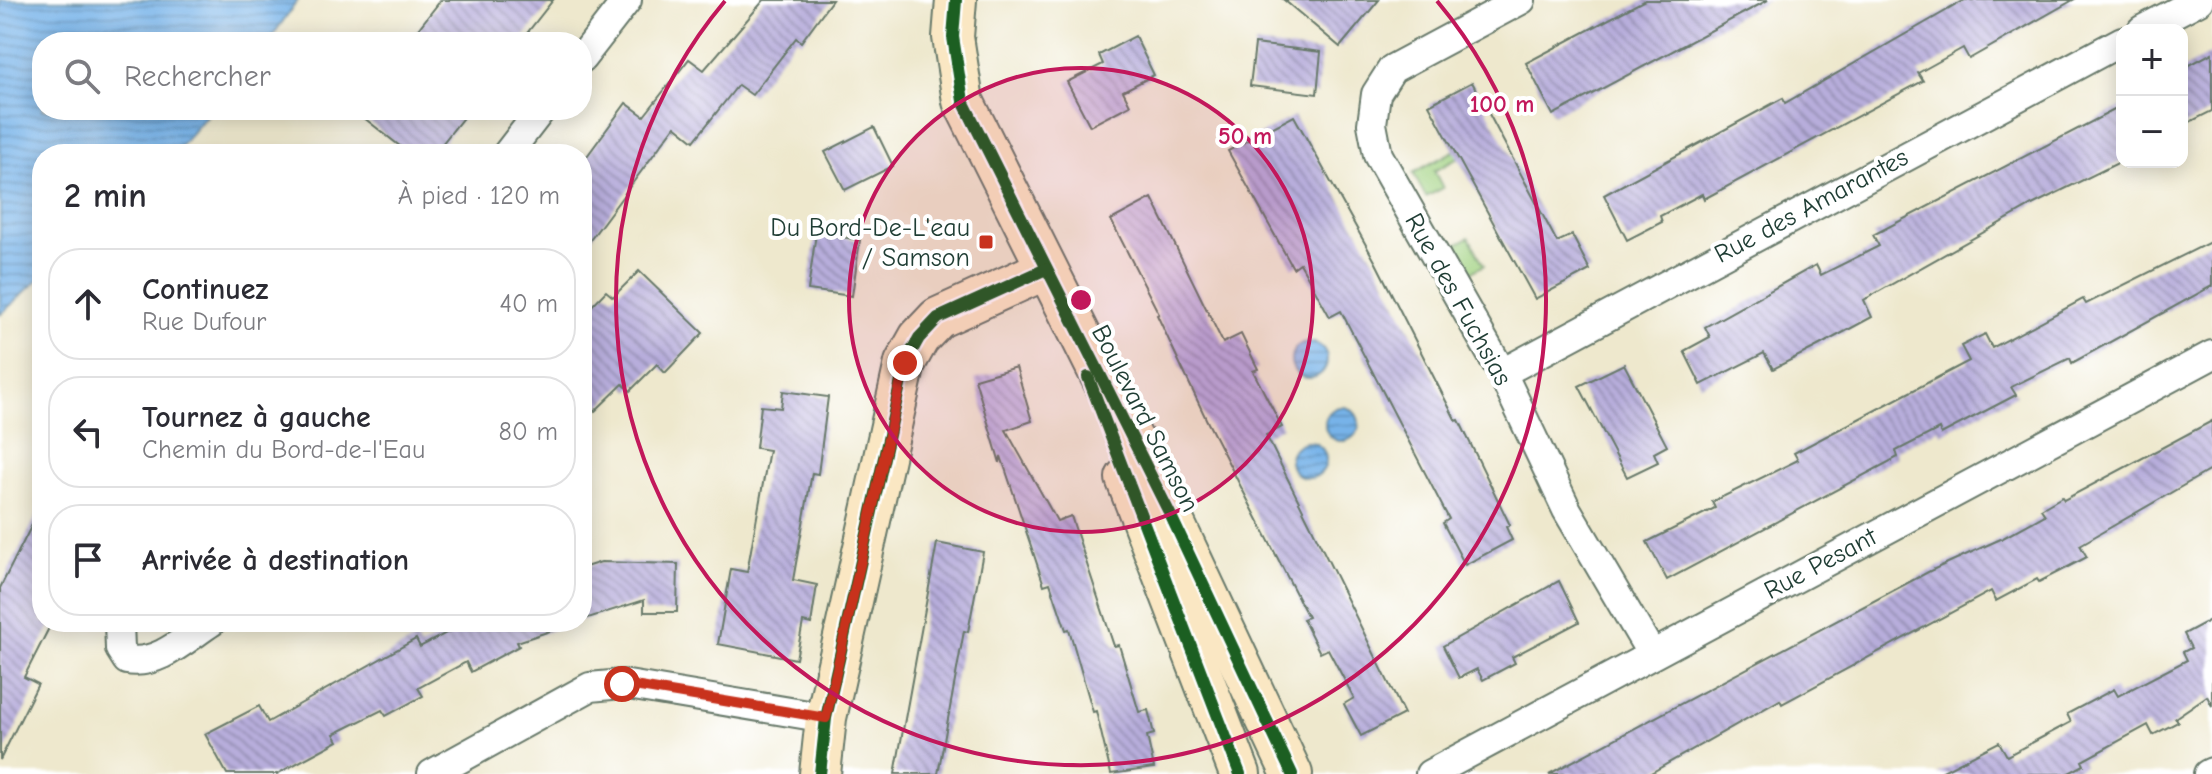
<!DOCTYPE html>
<html lang="fr">
<head>
<meta charset="utf-8">
<style>
	body { margin:0; font-family:"Comic Neue",sans-serif; background:#f2f2f3; color:#2b2b33 }
	.controls { position:absolute; right:24px; top:24px; display:grid; overflow:hidden; border-radius:16px; box-shadow:0 4px 20px #0003 }
	.controls button { width:72px; height:72px; display:grid; place-items:center; padding:0; border:0; border-bottom:2px solid #e1e1e2; background:#fff; color:#2b2b33; font:40px sans-serif }
	.stop { position:absolute; width:24px; height:24px; margin:-18px; border:6px solid #c8321e; border-radius:50%; background:#fff }
	.stop.end { background:#c8321e; border-color:#fff; box-shadow:0 2px 8px #0008 }
	.list { margin:0; padding:0; list-style:none }
	h2 { display:flex; justify-content:space-between; align-items:center; height:104px; margin:0; padding:0 32px; font-size:34px }
	h2 small { font-size:26px; font-weight:400; color:#7c7c81 }
	.list li { display:grid; grid-template-columns:52px 1fr auto; gap:24px; align-items:center; box-sizing:border-box; height:112px; margin:0 16px 16px; padding:0 16px; border:2px solid #e1e1e2; border-radius:32px }
	.list b { display:block; font-size:30px; white-space:nowrap }
	.list p { margin:0; font-size:26px; white-space:nowrap; color:#7c7c81 }
	.list em { font-size:26px; font-style:normal; color:#7c7c81 }
	.icon { flex:none; width:44px; height:44px; fill:none; stroke:currentColor; stroke-width:2; stroke-linecap:round; stroke-linejoin:round }
	.map { position:relative; flex:none; width:2212px; height:774px; overflow:hidden }
	.search { position:absolute; background:#fff; box-shadow:0 4px 20px #0003; left:32px; top:32px; width:560px; height:88px; display:flex; align-items:center; gap:20px; box-sizing:border-box; padding:0 28px; border-radius:32px; color:#7c7c81; font-size:30px }
	.panel { position:absolute; background:#fff; box-shadow:0 4px 20px #0003; left:32px; top:144px; width:560px; height:488px; border-radius:32px }
	.map>svg:first-child { display:block }
</style>
</head>
<body>
<div class="map">
<svg width="2212" height="774" viewBox="0 0 2212 774">
	<defs>
		<pattern id="water-rules" width="6" height="5" patternUnits="userSpaceOnUse" patternTransform="scale(2)"><rect width="6" height="5" fill="#77b3e9"/><path d="M0 2.5h6" fill="none" stroke="#6193be"/></pattern>
		<pattern id="building-back-hatch" width="6" height="6" patternUnits="userSpaceOnUse" patternTransform="scale(2)"><rect width="6" height="6" fill="#b7addb"/><path d="M-1 5l2 2M0 0l6 6M5-1l2 2" fill="none" stroke="#948eb2"/></pattern>
	</defs>
	<rect width="100%" height="100%" fill="#fff"/>
	<filter id="ink" filterUnits="userSpaceOnUse"><feTurbulence type="fractalNoise" baseFrequency=".0125" numOctaves="2"/><feDisplacementMap in="SourceGraphic" scale="16" xChannelSelector="R" yChannelSelector="G"/><feConvolveMatrix kernelMatrix="1 2 1 2 8 2 1 2 1" color-interpolation-filters="sRGB"/></filter>
	<filter id="wash" filterUnits="userSpaceOnUse"><feTurbulence type="fractalNoise" baseFrequency=".006" numOctaves="4" result="noise"/><feDisplacementMap in="SourceGraphic" scale="32" xChannelSelector="R" yChannelSelector="G"/><feGaussianBlur stdDeviation="1.8" result="paint"/><feColorMatrix in="noise" values="0 0 0 0 0 0 0 0 0 0 0 0 0 0 0 0 0 1.4 0 .05"/><feComposite in="paint" operator="in"/></filter>
	<g filter="url(#wash)">
		<rect width="100%" height="100%" fill="#eee8cd"/>
		<g fill="#a0d180" stroke="#60875a" stroke-width="2">
			<polygon points="1461,147 1464,155 1434,171 1443,188 1426,197 1413,173"/>
			<polygon points="1469,237 1484,265 1468,274 1453,246"/>
		</g>
		<g fill="url(#water-rules)" stroke="#4b788e" stroke-width="2">
			<polygon points="0,0 298,0 268,42 42,42 42,110 211,110 174,154 42,154 42,276 0,315"/>
			<circle cx="1309" cy="360" r="18"/>
			<circle cx="1342" cy="424" r="17"/>
			<circle cx="1308" cy="460" r="18"/>
		</g>
		<g id="blocks">
			<g fill="url(#building-back-hatch)">
				<polygon points="441,0 553,0 520,42 408,42"/>
				<polygon points="764,0 832,0 801,42 796,38 752,95 738,85 694,141 675,126 582,251 582,163 626,103 644,116 689,59 704,70"/>
				<polygon points="1284,0 1379,0 1340,47"/>
				<polygon points="1645,0 1768,0 1553,115 1526,63"/>
				<polygon points="1965,0 2073,0 1969,59 1963,48 1918,73 1923,81 1704,199 1702,194 1660,216 1662,222 1627,240 1604,195 1783,98 1785,103"/>
				<polygon points="1135,36 1154,75 1123,91 1130,105 1090,126 1067,82 1103,64 1099,55"/>
				<polygon points="1255,44 1321,52 1317,94 1250,86"/>
				<polygon points="2212,53 2212,111 2182,126 2182,69"/>
				<polygon points="1472,82 1557,242 1572,235 1590,270 1535,299 1429,105"/>
				<polygon points="2122,106 2122,161 2032,205 1864,300 1872,317 1816,347 1773,369 1764,353 1701,385 1684,351 1710,337 1705,327 1816,265 1821,275 1879,246 1873,235"/>
				<polygon points="354,110 469,110 434,154 410,154"/>
				<polygon points="1294,116 1376,263 1456,421 1459,420 1510,525 1506,527 1512,540 1465,565 1443,523 1449,519 1341,311 1330,317 1300,263 1293,268 1228,151"/>
				<polygon points="874,127 893,166 845,190 825,152"/>
				<polygon points="1152,198 1223,343 1241,334 1258,369 1253,371 1282,427 1266,435 1404,714 1361,736 1344,704 1354,698 1328,649 1320,653 1303,619 1308,617 1208,423 1157,315 1159,314 1111,220"/>
				<polygon points="816,233 860,240 852,296 808,290"/>
				<polygon points="2212,241 2212,286 2072,363 2070,358 2011,387 2016,395 1941,434 1939,429 1896,451 1898,457 1667,580 1647,542 1715,508 1712,502 1798,460 1794,453 1969,361 1961,346 1985,334 1992,348 2083,299 2086,304"/>
				<polygon points="639,271 703,333 665,373 657,364 630,391 623,384 595,411 582,398 582,316 606,291 613,297"/>
				<polygon points="1624,364 1667,446 1654,453 1658,462 1627,477 1579,386"/>
				<polygon points="1016,367 1032,421 1006,430 1057,521 1071,516 1114,646 1119,645 1139,712 1148,710 1154,734 1147,736 1154,768 1111,774 1096,711 1093,712 1069,629 1066,630 1050,583 1044,585 1001,456 1000,463 975,379"/>
				<polygon points="783,391 828,397 818,474 812,473 793,580 817,585 811,624 803,622 796,659 718,644 731,569 747,572 769,450 756,448 761,406 781,408"/>
				<polygon points="2212,421 2212,469 2080,545 2087,557 2039,582 2037,579 1996,601 1991,591 1782,704 1780,700 1649,774 1549,774 1930,571 2003,538 2045,515 2041,509 2062,497 2064,500"/>
				<polygon points="42,505 42,622 52,622 24,677 38,684 0,760 0,588"/>
				<polygon points="937,543 983,552 968,632 964,631 938,774 895,774"/>
				<polygon points="601,562 678,564 677,612 644,612 644,600 582,620 582,568"/>
				<polygon points="1559,581 1579,622 1512,657 1515,663 1483,680 1477,669 1459,678 1443,646"/>
				<polygon points="2212,619 2212,706 2207,696 2175,718 2178,722 2153,735 2148,725 2082,761 2084,765 2067,774 1937,774 1999,742 2007,756 2071,722 2067,714 2114,689 2118,696 2187,660 2183,652 2191,648 2184,634"/>
				<polygon points="467,622 561,622 562,627 517,642 519,646 471,672 466,662 418,688 423,696 386,716 382,710 334,734 338,741 277,774 227,774 205,734 259,706 268,722 416,639 420,647"/>
			</g>
		</g>
	</g>
	<g filter="url(#ink)">
		<use href="#blocks" fill-opacity="0" stroke="#67796a" stroke-width="2"/>
		<g fill="none" stroke-linecap="round" stroke-linejoin="round">
			<defs>
				<g id="street">
					<polyline points="1521,0 1392,69 1376,94 1372,124 1378,155 1502,373 1567,510 1651,653"/>
					<polyline points="2142,30 2199,0"/>
					<polyline points="582,58 627,0"/>
					<polyline points="507,154 541,110"/>
					<polyline points="1502,373 2122,41"/>
					<path d="M119,622L120,649L127,660C158,666 186,638 211,622"/>
					<polyline points="432,774 590,687 622,684 826,718"/>
					<polyline points="1430,774 2212,355"/>
					<polyline points="2208,774 2212,772"/>
				</g>
				<g id="secondary">
					<polyline points="956,0 953,37 963,101 1170,514 1292,774"/>
					<polyline points="1126,478 1240,774"/>
					<polyline points="820,774 826,718 905,363 919,338 938,318 1046,269"/>
				</g>
			</defs>
			<use href="#street" stroke="#67796a" stroke-width="32"/>
			<use href="#secondary" stroke="#67796a" stroke-width="44"/>
			<use href="#street" stroke="#fff" stroke-width="28"/>
			<use href="#secondary" stroke="#fae7c3" stroke-width="40"/>
			<defs>
				<g id="cycleway">
					<polyline points="956,0 953,37 963,101 1170,514 1292,774"/>
					<polyline points="1088,377 1240,774"/>
					<polyline points="820,774 826,718 905,363 919,338 938,318 1046,269"/>
				</g>
			</defs>
			<use href="#cycleway" stroke="#fff" stroke-width="17"/>
			<use href="#cycleway" stroke="#1b5e20" stroke-width="12"/>
		</g>
	</g>
	<g fill="none" stroke-linecap="round" stroke-linejoin="round" filter="url(#ink)">
		<polyline stroke="#c8321e" stroke-width="10" points="622,684 826,718 905,363"/>
	</g>
	<circle cx="1081" cy="300" r="232" fill="#c2185b" fill-opacity=".12"/>
	<g fill="none" stroke="#c2185b" stroke-width="4">
		<circle cx="1081" cy="300" r="232"/>
		<path d="M1437 1A465 465 0 1 1 725 1"/>
	</g>
	<rect fill="#c8321e" stroke="#fff" stroke-width="3" x="978" y="234" width="16" height="16" rx="4"/>
	<g text-anchor="middle" stroke-width="8" stroke-linejoin="round" paint-order="stroke">
		<g font-size="26" fill="#1f3d34" stroke="#fff">
			<text transform="translate(1811 205) rotate(-28)" y="9">Rue des Amarantes</text>
			<text transform="translate(1459 299) rotate(61)" y="9">Rue des Fuchsias</text>
			<text transform="translate(1146 418) rotate(63)" y="9">Boulevard Samson</text>
			<text transform="translate(1820 563) rotate(-28)" y="9">Rue Pesant</text>
		</g>
		<g font-size="26" fill="#1f3d34" stroke="#fff" text-anchor="end">
			<text x="970" y="236">Du Bord-De-L'eau<tspan x="970" dy="30">/ Samson</tspan></text>
		</g>
	</g>
	<circle cx="1081" cy="300" r="12" fill="#c2185b" stroke="#fff" stroke-width="4"/>
	<g font-size="24" text-anchor="middle" font-weight="bold" fill="#c2185b" stroke="#fff" stroke-width="8" stroke-linejoin="round" paint-order="stroke">
		<text x="1502" y="112">100 m</text>
		<text x="1245" y="144">50 m</text>
	</g>
</svg>
<div class="controls">
<button>+</button>
<button>−</button>
</div>
<div class="stop" style="left:622px;top:684px"></div>
<div class="stop end" style="left:905px;top:363px"></div>
<div class="search"><svg class="icon" aria-label="search" viewBox="0 0 24 24"><circle cx="10" cy="10" r="6"/><path d="M15 15l6 6"/></svg>Rechercher</div>
<section class="panel">
<h2>2 min<small>À pied · 120 m</small></h2>
<ul class="list">
<li><svg class="icon" aria-label="ahead" viewBox="0 0 24 24"><path d="M12 20V5M6 11l6-6 6 6"/></svg><div><b>Continuez</b><p>Rue Dufour</p></div><em>40 m</em></li>
<li><svg class="icon" aria-label="left" viewBox="0 0 24 24"><path d="M17 20v-9H6M10 6l-5 5 5 5"/></svg><div><b>Tournez à gauche</b><p>Chemin du Bord-de-l'Eau</p></div><em>80 m</em></li>
<li><svg class="icon" aria-label="arrive" viewBox="0 0 24 24"><path d="M6 21V4h12l-3 4 3 4H6"/></svg><div><b>Arrivée à destination</b></div></li>
</ul>
</section>
</div>
</body>
</html>
